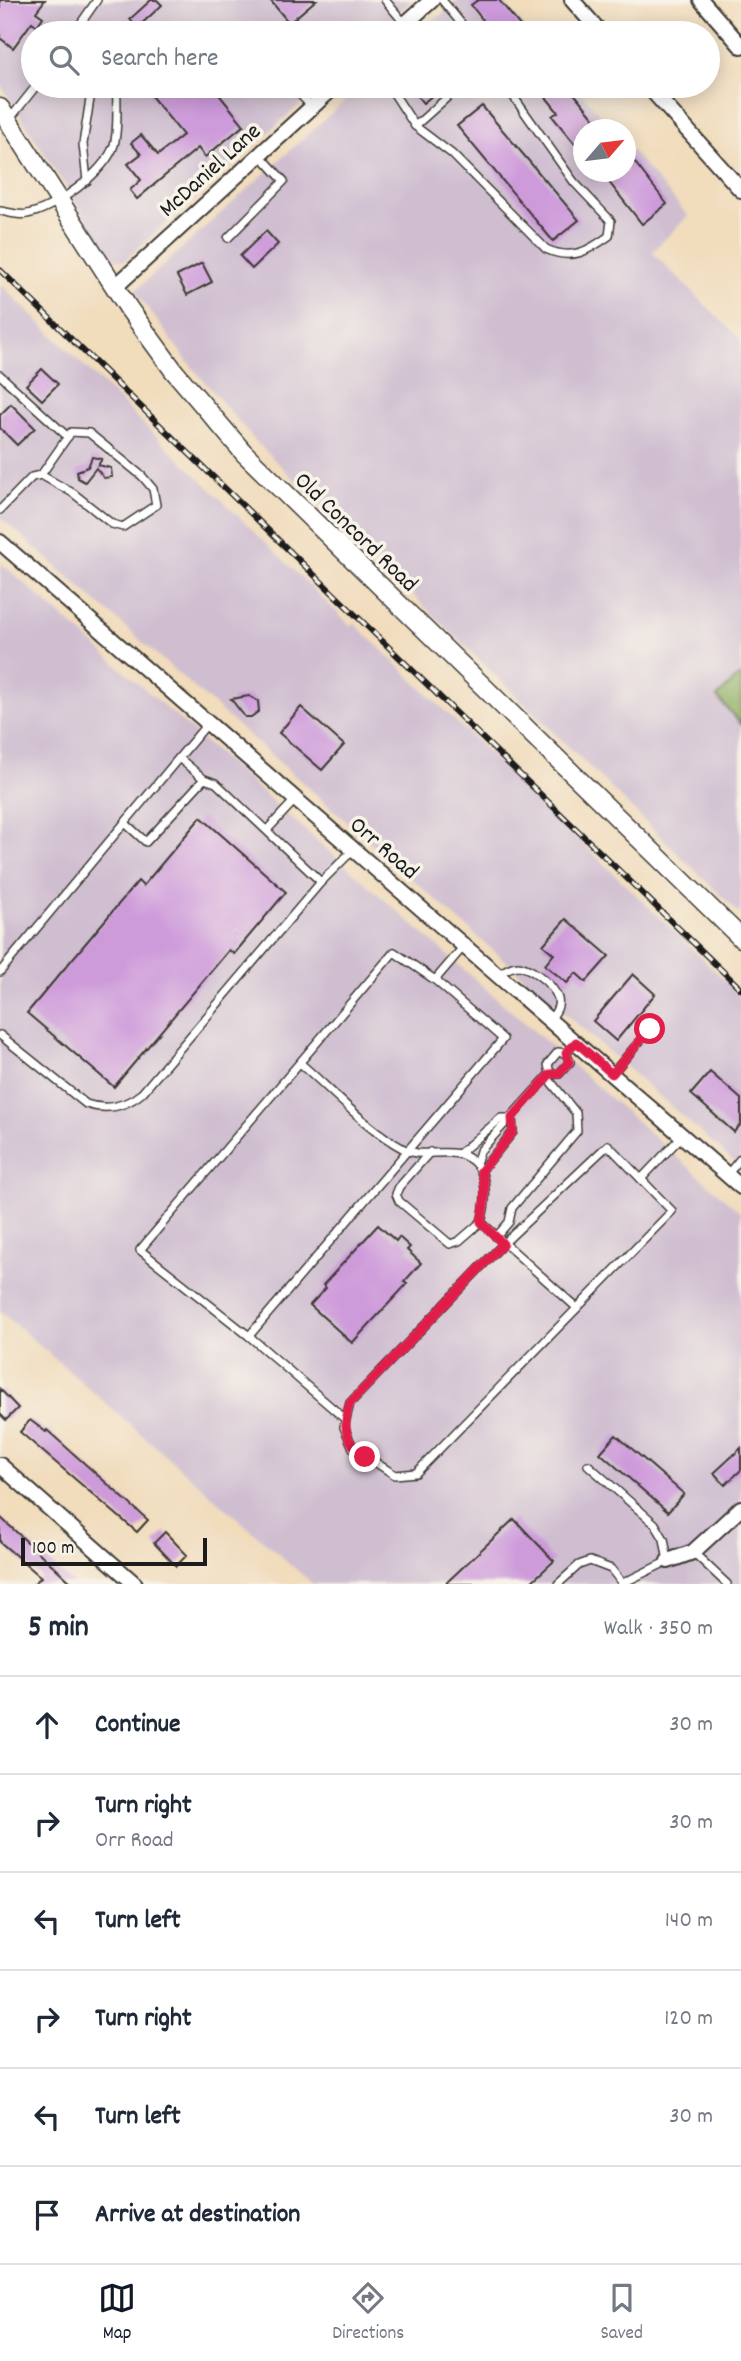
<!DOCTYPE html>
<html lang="en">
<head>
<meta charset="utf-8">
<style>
	body { margin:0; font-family:Dekko,sans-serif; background:#f6f6f7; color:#1f2937 }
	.compass { position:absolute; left:573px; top:119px; width:63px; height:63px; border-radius:50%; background:#fff; box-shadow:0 4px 18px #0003; rotate:62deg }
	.scale { position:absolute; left:21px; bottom:18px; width:186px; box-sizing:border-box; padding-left:7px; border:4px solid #1c1c1c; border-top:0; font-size:19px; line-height:24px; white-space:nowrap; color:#1c1c1c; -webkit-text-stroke:5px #f7f3e8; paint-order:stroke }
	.stop { position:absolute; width:21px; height:21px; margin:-16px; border:5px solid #e11d48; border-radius:50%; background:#fff }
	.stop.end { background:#e11d48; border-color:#fff; box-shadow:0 2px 7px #0008 }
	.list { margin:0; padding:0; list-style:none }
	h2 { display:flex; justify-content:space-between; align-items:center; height:91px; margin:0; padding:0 28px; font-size:30px }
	h2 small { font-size:23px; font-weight:400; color:#747a83 }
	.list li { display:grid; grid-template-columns:46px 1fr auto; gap:21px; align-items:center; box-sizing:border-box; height:98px; padding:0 28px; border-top:2px solid #e0e1e3 }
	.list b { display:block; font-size:26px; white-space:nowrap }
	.list p { margin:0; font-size:23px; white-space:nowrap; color:#747a83 }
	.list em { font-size:23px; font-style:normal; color:#747a83 }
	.icon { flex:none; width:38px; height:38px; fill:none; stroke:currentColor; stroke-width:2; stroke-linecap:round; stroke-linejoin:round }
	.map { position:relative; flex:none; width:741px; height:1584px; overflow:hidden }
	.search { position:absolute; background:#fff; box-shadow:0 4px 18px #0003; left:21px; right:21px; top:21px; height:77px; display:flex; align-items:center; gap:18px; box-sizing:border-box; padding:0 24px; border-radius:38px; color:#747a83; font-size:26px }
	.sheet { height:679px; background:#fff }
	nav { display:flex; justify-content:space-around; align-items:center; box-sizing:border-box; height:98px; border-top:2px solid #e0e1e3; background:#fff; font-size:19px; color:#747a83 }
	nav a { display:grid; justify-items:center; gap:4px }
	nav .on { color:#111827 }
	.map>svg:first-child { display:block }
</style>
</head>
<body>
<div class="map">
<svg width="741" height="1584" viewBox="0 0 741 1584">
	<rect width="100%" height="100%" fill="#f7f3e8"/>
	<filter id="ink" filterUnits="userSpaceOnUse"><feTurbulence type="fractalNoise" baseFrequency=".0143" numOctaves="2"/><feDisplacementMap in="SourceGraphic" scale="14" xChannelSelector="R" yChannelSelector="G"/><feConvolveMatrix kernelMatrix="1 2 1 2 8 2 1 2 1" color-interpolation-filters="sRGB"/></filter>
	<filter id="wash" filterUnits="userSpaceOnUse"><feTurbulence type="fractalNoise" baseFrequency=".00686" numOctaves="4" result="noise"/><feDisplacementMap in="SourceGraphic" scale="28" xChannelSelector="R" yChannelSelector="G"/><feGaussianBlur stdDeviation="1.57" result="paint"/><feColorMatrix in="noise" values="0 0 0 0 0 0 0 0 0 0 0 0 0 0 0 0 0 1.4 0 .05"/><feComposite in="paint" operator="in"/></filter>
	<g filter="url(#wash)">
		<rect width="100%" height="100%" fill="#f1dcbc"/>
		<g fill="#cfbdd0">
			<polygon points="0,0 412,0 377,33 33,33 33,86 321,86 124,261 111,258 0,84"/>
			<polygon points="458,0 501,0 530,33 420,33"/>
			<polygon points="361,86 575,86 613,129 584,130 584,172 626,172 626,144 688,216 652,252 741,340 741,674 717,697 741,724 741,915 256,442 187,361 135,291"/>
			<polygon points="0,284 351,626 354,623 741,996 741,1168 0,517"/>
			<polygon points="0,562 741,1213 741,1584 313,1584 0,1311"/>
		</g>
		<polygon fill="#8cac60" stroke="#54643e" stroke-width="2" points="741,674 741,724 717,697"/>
		<g id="blocks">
			<g fill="#cd9ada">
				<polygon points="0,0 45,0 36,12 43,17 37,26 32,22 13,48 0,38"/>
				<polygon points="151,0 157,0 162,5 137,28 130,19"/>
				<polygon points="270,0 316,0 289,23"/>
				<polygon points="478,0 499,0 526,33 493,33 471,5"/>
				<polygon points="143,86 212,86 244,125 205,157 198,148 137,199 130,190 141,180 128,164 141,154 131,143 141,135 158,155 183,135"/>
				<polygon points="409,86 444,86 423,103"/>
				<polygon points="537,86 568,86 604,130 584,130 584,155 552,116 558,112"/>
				<polygon points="482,106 579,220 553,241 457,126"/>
				<polygon points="626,151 667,204 642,224 601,172 626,172"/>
				<polygon points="266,231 278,244 252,269 240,256"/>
				<polygon points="202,263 212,282 187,295 177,276"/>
				<polygon points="42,369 58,384 42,400 26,385"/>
				<polygon points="11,404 35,428 17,445 0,428 0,415"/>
				<polygon points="92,457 102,459 98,465 111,468 112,477 104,478 96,468 85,482 78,478 77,471 88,467"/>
				<polygon points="249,696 258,701 259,711 251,717 245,717 231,699"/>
				<polygon points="301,707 344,745 322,770 279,733"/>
				<polygon points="201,817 286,892 234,954 229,950 114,1087 27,1013 138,881 143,886"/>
				<polygon points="566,919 609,956 586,982 576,973 567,983 545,965 554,954 543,945"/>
				<polygon points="633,974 655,994 616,1041 593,1021"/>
				<polygon points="710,1072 741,1099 741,1124 734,1132 691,1094"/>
				<polygon points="378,1225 396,1241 399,1237 410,1247 407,1250 421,1263 404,1282 407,1284 352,1343 310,1305 326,1288 323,1285"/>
				<polygon points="0,1389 18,1408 6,1420 0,1414"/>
				<polygon points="30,1420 46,1432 47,1430 148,1520 137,1532 20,1432"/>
				<polygon points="616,1435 684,1494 668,1512 600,1453"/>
				<polygon points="741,1448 741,1470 725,1485 714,1473"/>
				<polygon points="0,1517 25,1540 73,1584 34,1584 41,1577 0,1542"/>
				<polygon points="514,1519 554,1561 529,1584 445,1584"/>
				<polygon points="165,1532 187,1555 176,1566 154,1543"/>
			</g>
		</g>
	</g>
	<g filter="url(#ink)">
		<use href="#blocks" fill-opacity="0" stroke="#3c3934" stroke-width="2"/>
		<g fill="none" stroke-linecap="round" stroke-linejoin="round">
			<defs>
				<g id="service">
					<polyline points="385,0 405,24"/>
					<polyline points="442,0 469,33"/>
					<polyline points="237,29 242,33"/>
					<polyline points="74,33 97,0"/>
					<polyline points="292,86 312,107"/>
					<path d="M389,86L415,126L452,154L546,249C572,261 588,251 609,236L611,221L574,182L506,86"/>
					<polyline points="9,120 36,86"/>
					<polyline points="415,126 460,86"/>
					<polyline points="87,181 83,144 92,86"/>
					<path d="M0,211C8,212 19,216 27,214C54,210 106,171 114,145C119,127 116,104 117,86"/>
					<polyline points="228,238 284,181 260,155"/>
					<polyline points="0,375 68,437"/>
					<polyline points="0,510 32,477 41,475 71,432 89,433 142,476 153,489 156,505 123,527 112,524 73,493 41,475"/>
					<polyline points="179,758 204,779"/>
					<polyline points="267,830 295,800"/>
					<polyline points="321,882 353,850"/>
					<polyline points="0,972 208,723"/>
					<path d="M498,975C504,971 510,966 518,966C532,967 562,990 558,1006C557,1011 553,1016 550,1020"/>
					<polyline points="435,980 394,952 140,1250 249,1336 503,1039 435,980 464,946"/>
					<path d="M0,1035L86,1104C107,1111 125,1107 142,1093L321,882L216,783L204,779L146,842L125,823"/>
					<path d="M300,1063C333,1091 366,1129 404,1149C425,1161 455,1142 476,1164C489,1178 486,1205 481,1222L577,1308"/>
					<polyline points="550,1074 548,1064 558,1052 566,1053 576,1043"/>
					<polyline points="612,1074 650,1029"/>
					<polygon points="608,1145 672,1211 416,1473 395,1475 353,1448 344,1427 350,1403 503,1244"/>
					<polyline points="430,1152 399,1187 396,1194 399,1201 450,1244 459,1241 481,1222"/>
					<polyline points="460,1153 501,1118 512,1118"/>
					<polyline points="476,1164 480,1151 547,1077 550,1074 559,1074 570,1062 566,1053"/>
					<polyline points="481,1171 513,1132 512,1118"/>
					<polyline points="727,1175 741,1158"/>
					<polyline points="641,1179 682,1136"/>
					<polyline points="496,1237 509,1222 512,1208 577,1131 576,1113 547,1077"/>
					<polyline points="249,1336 345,1419"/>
					<polyline points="588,1465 655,1524 664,1539 668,1561 621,1584"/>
					<polyline points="693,1552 727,1584"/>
					<polyline points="558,1584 579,1565 590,1561 611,1569 622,1583"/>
				</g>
				<g id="minor">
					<polyline points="572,0 601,33"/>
					<polyline points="701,0 741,46"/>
					<polyline points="395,33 432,0"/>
					<polyline points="648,86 741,190"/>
					<polyline points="115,287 335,86"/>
					<polyline points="0,542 741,1187"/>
					<polyline points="0,1465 135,1584"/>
					<polyline points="668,1561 693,1552 741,1508"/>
				</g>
				<polyline id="tertiary" points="0,108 129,309 174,371 244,453 741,938"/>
			</defs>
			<use href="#service" stroke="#3c3934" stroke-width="10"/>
			<use href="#minor" stroke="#3c3934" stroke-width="18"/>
			<use href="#tertiary" stroke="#3c3934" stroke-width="21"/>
			<use href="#service" stroke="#fff" stroke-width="7"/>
			<use href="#minor" stroke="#fff" stroke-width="14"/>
			<use href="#tertiary" stroke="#fff" stroke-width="18"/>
			<defs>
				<polyline id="rail" points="0,270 741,989"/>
			</defs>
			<use href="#rail" stroke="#1c1c1c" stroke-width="6"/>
			<use href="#rail" stroke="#f7f3e8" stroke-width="3.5" stroke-dasharray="10" stroke-linecap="butt"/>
		</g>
	</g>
	<g fill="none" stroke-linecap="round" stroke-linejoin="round" filter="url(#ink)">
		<path stroke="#e11d48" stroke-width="9" d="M365,1457C345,1442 342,1426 350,1403L503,1244L481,1222C485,1205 487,1187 481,1171L513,1132L512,1118L550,1074H559L569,1062L566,1053L576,1042L612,1074L650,1029"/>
	</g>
	<g text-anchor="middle" stroke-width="7" stroke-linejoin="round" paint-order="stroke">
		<g font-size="24" fill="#1c1c1c" stroke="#f7f3e8">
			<text transform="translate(209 169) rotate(-42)" y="8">McDaniel Lane</text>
			<text transform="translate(357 531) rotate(44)" y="8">Old Concord Road</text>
			<text transform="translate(385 847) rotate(41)" y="8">Orr Road</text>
		</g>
	</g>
</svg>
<svg class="compass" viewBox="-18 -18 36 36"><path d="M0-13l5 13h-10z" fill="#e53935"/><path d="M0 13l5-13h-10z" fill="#747a83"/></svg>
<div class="scale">100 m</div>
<div class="stop" style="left:650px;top:1029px"></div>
<div class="stop end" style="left:365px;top:1457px"></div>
<div class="search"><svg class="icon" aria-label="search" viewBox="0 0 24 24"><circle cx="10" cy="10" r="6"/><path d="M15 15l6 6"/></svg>Search here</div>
</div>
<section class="sheet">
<h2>5 min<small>Walk · 350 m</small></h2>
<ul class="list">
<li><svg class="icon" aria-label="ahead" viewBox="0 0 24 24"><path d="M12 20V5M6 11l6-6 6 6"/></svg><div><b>Continue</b></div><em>30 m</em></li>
<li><svg class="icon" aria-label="right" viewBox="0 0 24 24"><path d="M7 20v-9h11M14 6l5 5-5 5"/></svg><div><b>Turn right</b><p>Orr Road</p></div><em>30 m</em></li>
<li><svg class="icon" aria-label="left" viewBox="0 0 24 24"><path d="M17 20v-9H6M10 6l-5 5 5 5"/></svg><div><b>Turn left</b></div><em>140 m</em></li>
<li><svg class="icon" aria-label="right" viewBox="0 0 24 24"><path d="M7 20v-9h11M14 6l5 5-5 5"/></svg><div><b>Turn right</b></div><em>120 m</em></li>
<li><svg class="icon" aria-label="left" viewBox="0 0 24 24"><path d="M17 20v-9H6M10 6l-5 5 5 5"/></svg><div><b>Turn left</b></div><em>30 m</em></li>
<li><svg class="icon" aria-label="arrive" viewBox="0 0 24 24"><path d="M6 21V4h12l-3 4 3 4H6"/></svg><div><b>Arrive at destination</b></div></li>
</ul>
</section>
<nav>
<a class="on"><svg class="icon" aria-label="map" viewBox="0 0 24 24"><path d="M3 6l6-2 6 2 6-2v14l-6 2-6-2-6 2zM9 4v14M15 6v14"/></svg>Map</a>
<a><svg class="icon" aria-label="directions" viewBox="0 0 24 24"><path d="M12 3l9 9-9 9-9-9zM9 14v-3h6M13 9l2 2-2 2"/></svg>Directions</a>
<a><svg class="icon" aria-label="saved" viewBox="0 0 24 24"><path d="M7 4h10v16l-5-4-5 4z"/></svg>Saved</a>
</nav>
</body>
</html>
